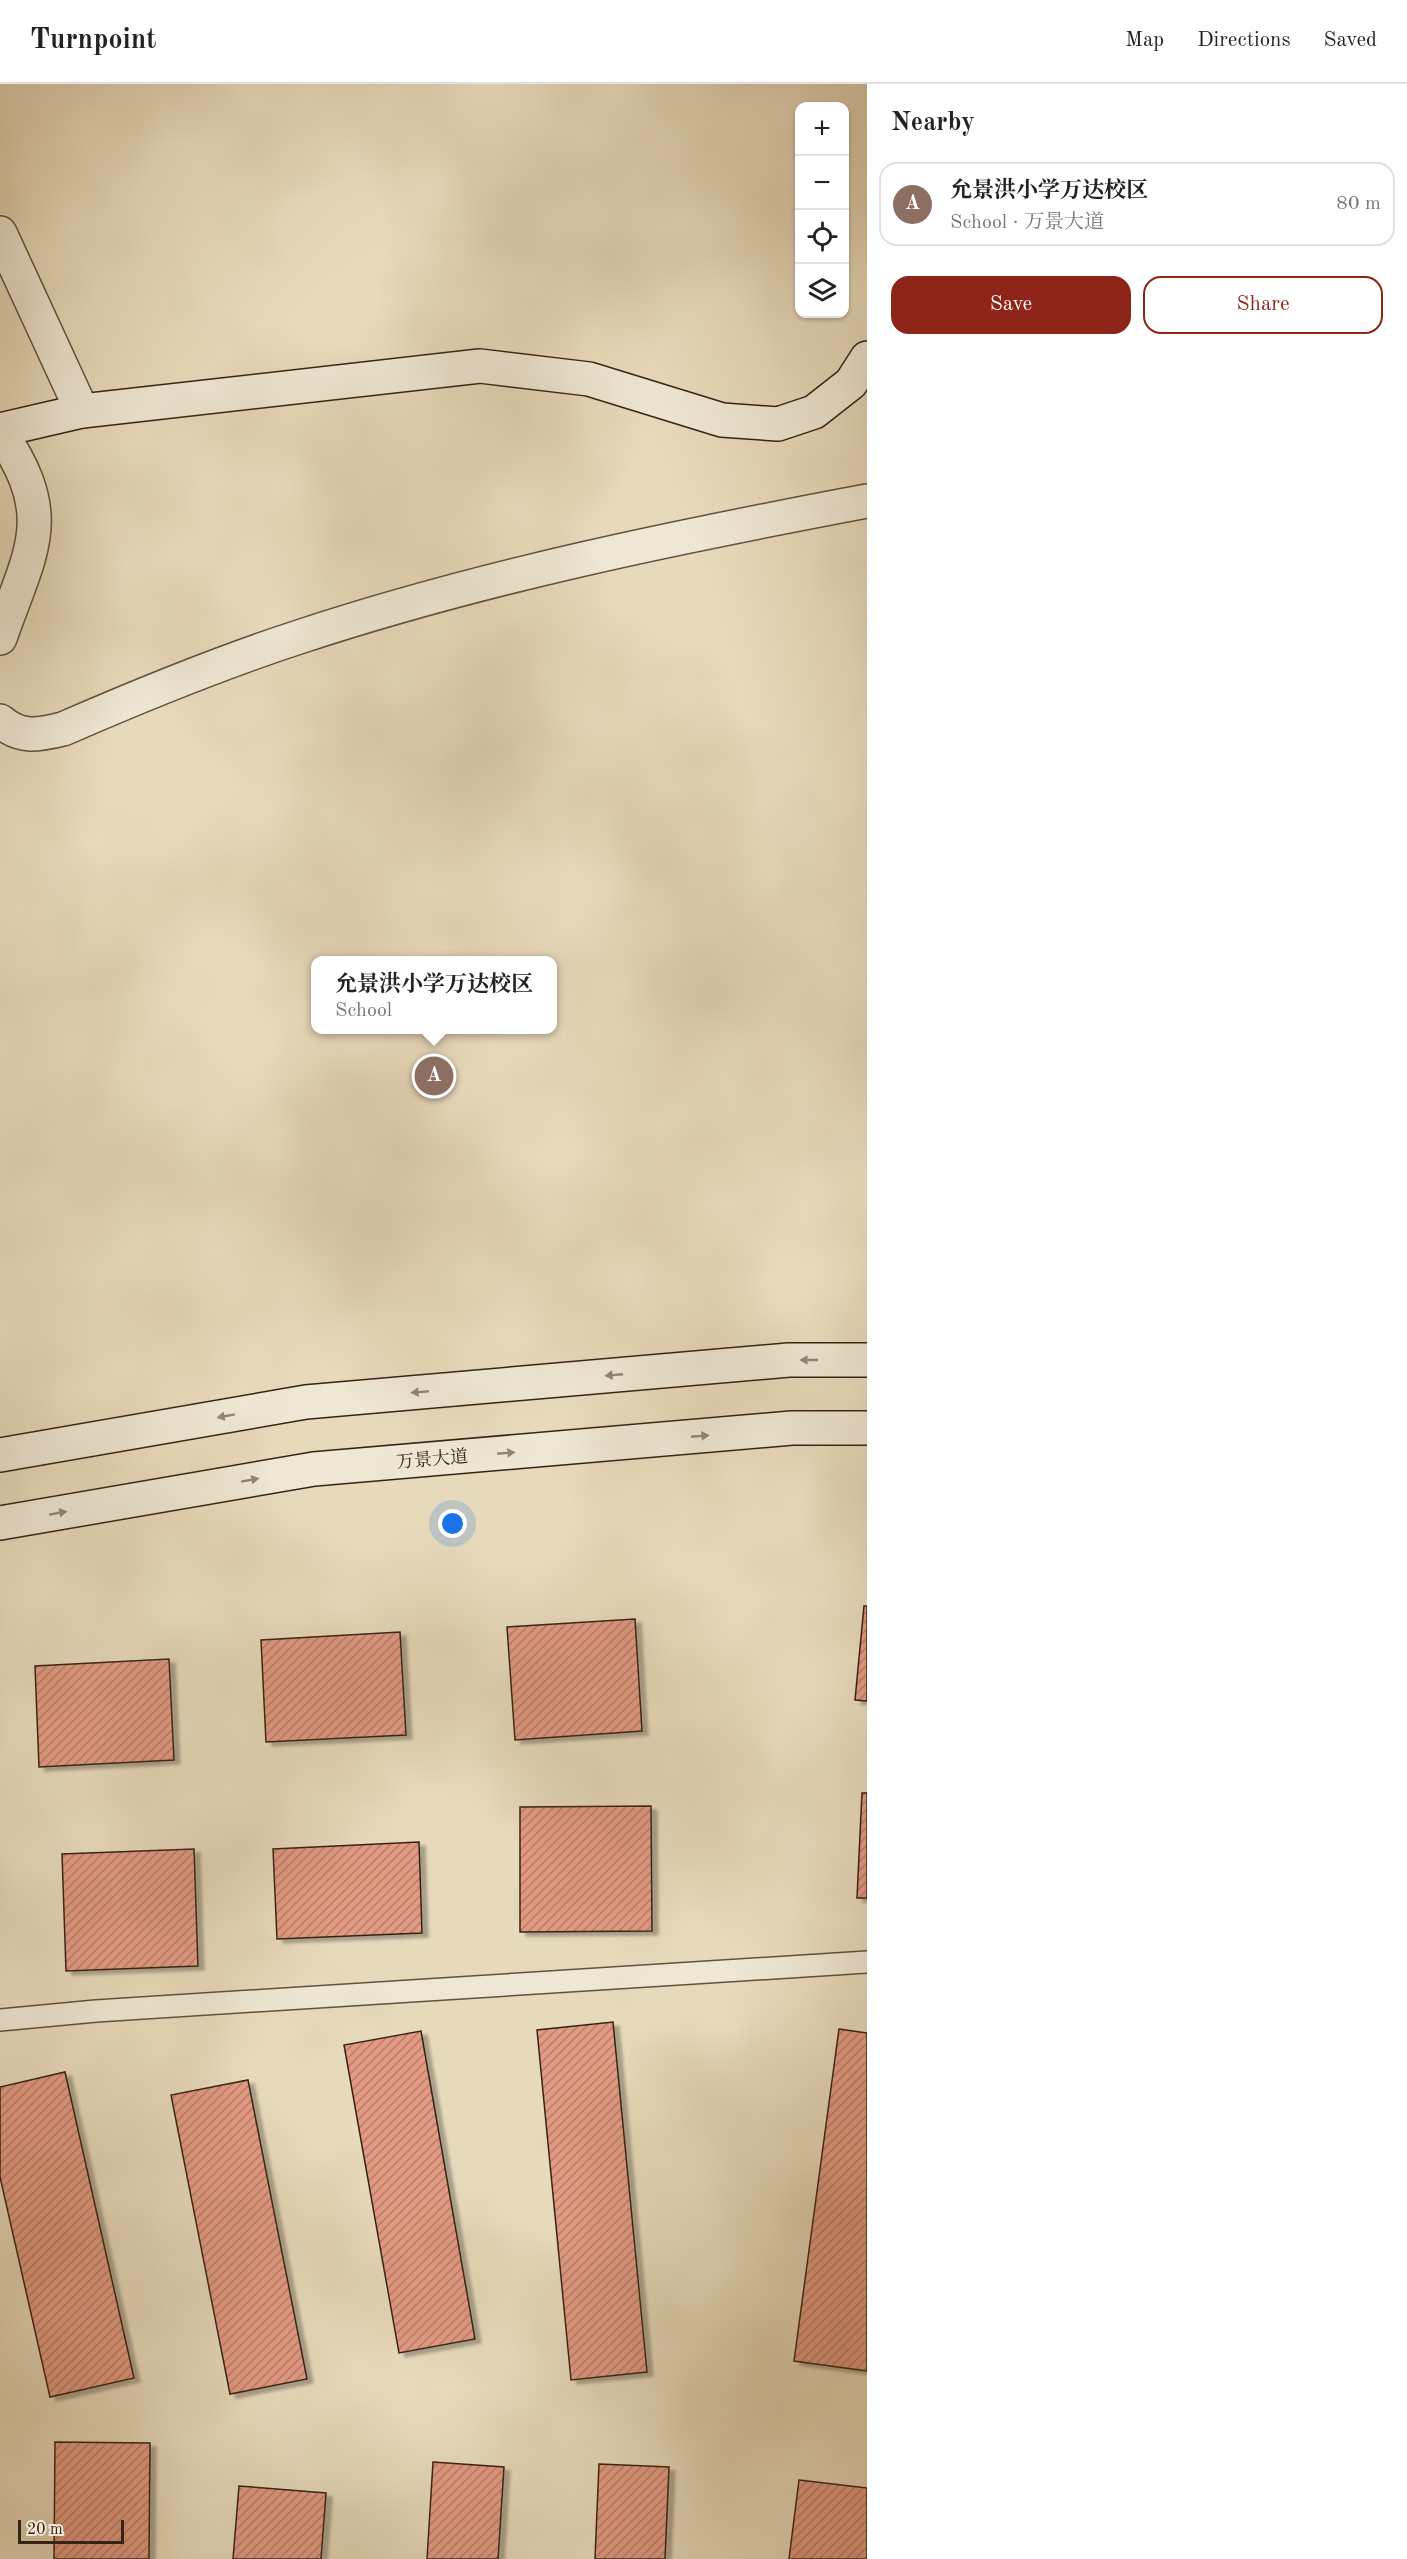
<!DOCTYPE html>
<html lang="en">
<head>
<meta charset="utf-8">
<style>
	body { margin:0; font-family:"Old Standard TT","Noto Serif SC",serif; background:#f2f2f2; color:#222 }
	.controls { position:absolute; right:18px; top:18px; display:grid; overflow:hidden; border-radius:12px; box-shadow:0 2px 4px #0004 }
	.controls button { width:54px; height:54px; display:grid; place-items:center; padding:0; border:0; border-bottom:2px solid #e0e0e0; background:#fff; color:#222; font:30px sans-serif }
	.scale { position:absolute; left:18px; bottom:15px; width:106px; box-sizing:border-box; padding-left:6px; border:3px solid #362314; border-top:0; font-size:16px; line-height:21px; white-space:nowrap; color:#362314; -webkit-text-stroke:4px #efe7d3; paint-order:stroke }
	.you { position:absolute; left:453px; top:1440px; width:21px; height:21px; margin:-15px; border:4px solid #fff; border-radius:50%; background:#1a73e8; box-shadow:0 0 0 9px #1a73e833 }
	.badge { display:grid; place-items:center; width:39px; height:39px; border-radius:50%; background:#8f2418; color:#fff; font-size:20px; font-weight:700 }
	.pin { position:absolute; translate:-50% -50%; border:3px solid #fff; box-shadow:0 2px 6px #0006 }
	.popup { position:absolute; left:311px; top:872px; width:246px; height:78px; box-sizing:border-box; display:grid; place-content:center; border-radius:12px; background:#fff; filter:drop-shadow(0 2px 4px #0005); font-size:20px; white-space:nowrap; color:#767676 }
	.popup b { font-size:22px; color:#222 }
	.popup::after { content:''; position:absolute; left:50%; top:100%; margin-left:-12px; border:12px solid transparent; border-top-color:#fff }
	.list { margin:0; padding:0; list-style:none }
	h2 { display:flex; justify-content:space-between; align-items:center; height:78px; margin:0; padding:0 24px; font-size:26px }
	h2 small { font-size:20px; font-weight:400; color:#767676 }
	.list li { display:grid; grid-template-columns:39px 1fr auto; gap:18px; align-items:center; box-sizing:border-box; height:84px; margin:0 12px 12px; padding:0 12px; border:2px solid #e0e0e0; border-radius:18px }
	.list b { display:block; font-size:22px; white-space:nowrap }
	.list p { margin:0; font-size:20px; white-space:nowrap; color:#767676 }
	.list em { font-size:20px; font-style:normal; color:#767676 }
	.actions { display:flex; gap:12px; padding:18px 24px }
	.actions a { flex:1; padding:14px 0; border:2px solid #8f2418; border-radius:18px; text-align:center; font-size:21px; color:#8f2418 }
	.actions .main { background:#8f2418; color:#fff }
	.icon { flex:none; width:33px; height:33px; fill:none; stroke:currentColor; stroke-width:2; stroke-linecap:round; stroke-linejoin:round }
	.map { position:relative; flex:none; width:867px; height:2475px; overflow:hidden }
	header { display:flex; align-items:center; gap:36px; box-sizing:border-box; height:84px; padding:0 30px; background:#fff; border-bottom:2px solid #e0e0e0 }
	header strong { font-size:28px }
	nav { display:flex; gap:33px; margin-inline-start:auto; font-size:21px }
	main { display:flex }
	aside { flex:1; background:#fff }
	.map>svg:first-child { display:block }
</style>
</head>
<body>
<header>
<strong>Turnpoint</strong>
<nav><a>Map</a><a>Directions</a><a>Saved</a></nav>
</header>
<main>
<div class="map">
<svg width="867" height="2475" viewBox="0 0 867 2475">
	<defs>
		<pattern id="building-hatch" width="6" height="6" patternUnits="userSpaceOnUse" patternTransform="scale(1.5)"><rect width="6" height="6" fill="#e39a83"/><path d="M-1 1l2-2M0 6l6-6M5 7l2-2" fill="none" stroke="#b97d6a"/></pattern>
		<filter id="shadow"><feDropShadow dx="6" dy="4" stdDeviation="1.5" flood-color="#0004"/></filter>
	</defs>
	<rect width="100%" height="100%" fill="#e7dabb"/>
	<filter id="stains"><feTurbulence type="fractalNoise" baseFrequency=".00333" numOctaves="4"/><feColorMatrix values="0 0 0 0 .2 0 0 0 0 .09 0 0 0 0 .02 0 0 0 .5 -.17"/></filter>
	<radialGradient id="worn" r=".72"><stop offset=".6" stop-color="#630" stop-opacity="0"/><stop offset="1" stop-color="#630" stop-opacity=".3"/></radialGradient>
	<g fill="url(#building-hatch)" stroke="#362314" stroke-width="1.5" filter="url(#shadow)">
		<polygon points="864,1522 867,1522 867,1617 855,1616"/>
		<polygon points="635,1535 642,1647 515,1656 507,1543"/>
		<polygon points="400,1548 406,1651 266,1658 261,1556"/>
		<polygon points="169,1575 174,1676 39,1683 35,1582"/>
		<polygon points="862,1709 867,1709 867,1814 857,1814"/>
		<polygon points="651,1722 652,1847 520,1848 520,1723"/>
		<polygon points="419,1758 422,1849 277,1855 273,1765"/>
		<polygon points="194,1765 198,1882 66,1887 62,1770"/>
		<polygon points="613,1938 647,2288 571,2296 537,1946"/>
		<polygon points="839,1945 867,1949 867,2287 794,2277"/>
		<polygon points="421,1947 475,2255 399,2269 344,1961"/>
		<polygon points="65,1988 134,2294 50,2313 0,2093 0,2003"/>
		<polygon points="248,1996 307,2295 230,2310 171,2011"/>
		<polygon points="55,2358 150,2359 149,2475 54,2475"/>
		<polygon points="433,2378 504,2383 498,2475 427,2475"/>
		<polygon points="599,2380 669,2383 665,2475 595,2475"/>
		<polygon points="799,2396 867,2404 867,2475 789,2475"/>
		<polygon points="239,2402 326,2409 321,2475 233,2475"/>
	</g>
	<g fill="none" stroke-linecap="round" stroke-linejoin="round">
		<defs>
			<polyline id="lane" points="0,1936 96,1927 867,1878"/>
			<g id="street">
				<polyline points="0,149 82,327"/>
				<path d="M0,348C59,434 30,467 0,554"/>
				<path d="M0,637C21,655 38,651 63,645C141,611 219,579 299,553C484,492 676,453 867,417"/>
			</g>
			<g id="secondary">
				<polyline points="0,346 82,327 480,282 589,295 722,336 778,340 814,328 851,299 867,274"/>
				<polyline points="0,1371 306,1318 789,1276 867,1276"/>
				<polyline points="0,1439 314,1385 792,1344 867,1344"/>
			</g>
		</defs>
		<use href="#lane" stroke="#62513e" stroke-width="24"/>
		<use href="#street" stroke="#62513e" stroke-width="36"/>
		<use href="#secondary" stroke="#362314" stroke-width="36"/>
		<use href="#lane" stroke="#efe7d3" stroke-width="21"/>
		<use href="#street" stroke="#efe7d3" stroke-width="33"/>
		<use href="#secondary" stroke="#efe7d3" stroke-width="33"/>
	</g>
	<defs><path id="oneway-solid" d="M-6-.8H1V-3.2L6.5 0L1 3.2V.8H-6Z" transform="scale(1.5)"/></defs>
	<g fill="#928574">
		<use href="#oneway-solid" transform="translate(809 1276) rotate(-180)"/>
		<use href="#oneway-solid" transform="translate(614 1291) rotate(175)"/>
		<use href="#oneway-solid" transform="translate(420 1308) rotate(175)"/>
		<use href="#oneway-solid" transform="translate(226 1332) rotate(170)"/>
		<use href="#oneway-solid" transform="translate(700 1352) rotate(-5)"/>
		<use href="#oneway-solid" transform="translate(506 1369) rotate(-5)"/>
		<use href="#oneway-solid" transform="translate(250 1396) rotate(-10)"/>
		<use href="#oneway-solid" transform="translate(58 1429) rotate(-10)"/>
	</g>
	<g text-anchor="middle" stroke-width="4.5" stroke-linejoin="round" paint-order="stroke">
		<g font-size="18" fill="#362314" stroke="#efe7d3">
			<text transform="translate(432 1375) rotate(-5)" y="6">万景大道</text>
		</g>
	</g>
	<rect width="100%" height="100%" filter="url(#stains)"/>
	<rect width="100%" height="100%" fill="url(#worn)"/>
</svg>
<div class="controls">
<button>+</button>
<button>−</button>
<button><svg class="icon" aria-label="locate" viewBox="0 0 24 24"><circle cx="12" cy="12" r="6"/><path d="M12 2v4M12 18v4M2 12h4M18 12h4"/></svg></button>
<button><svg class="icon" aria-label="layers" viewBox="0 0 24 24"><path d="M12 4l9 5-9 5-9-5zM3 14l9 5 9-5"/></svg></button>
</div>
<div class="scale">20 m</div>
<div class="you"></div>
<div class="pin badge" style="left:434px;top:992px;background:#8d6e63">A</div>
<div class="popup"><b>允景洪小学万达校区</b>School</div>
</div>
<aside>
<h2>Nearby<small></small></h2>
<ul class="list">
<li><span class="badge" style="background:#8d6e63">A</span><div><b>允景洪小学万达校区</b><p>School · 万景大道</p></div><em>80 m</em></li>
</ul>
<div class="actions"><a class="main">Save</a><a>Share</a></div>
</aside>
</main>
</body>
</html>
